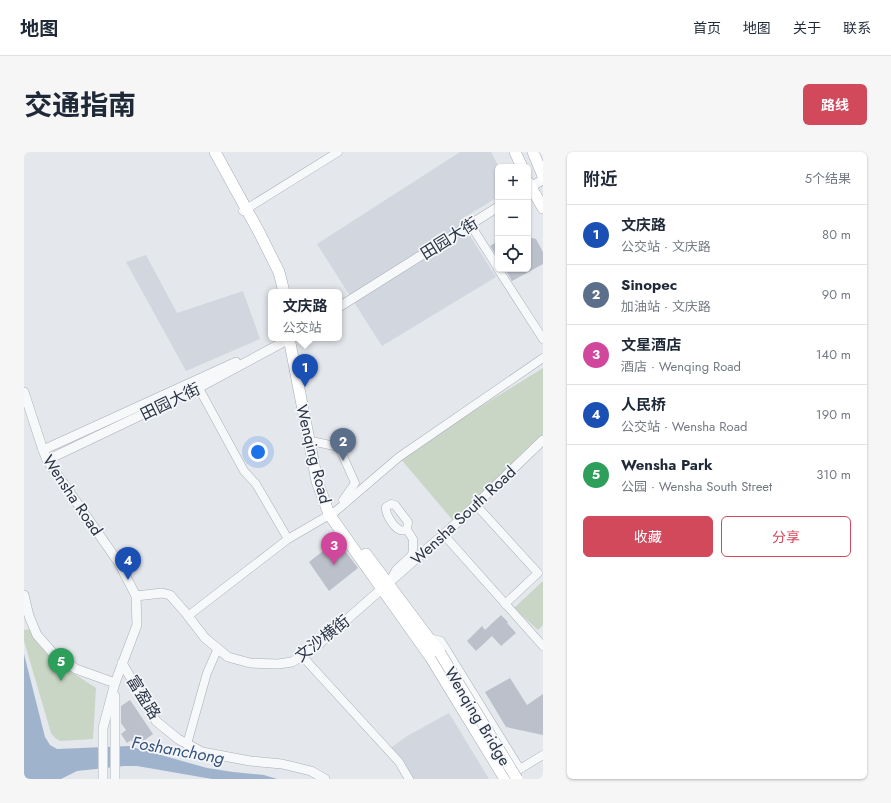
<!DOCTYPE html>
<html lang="zh">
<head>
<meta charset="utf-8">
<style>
	body { margin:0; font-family:Jost,"Noto Sans SC",sans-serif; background:#f6f6f7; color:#1f2937 }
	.controls { position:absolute; right:12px; top:12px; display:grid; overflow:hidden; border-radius:6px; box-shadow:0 1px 3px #0004 }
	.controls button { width:36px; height:36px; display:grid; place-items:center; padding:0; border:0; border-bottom:1px solid #e0e1e3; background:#fff; color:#1f2937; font:20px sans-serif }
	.you { position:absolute; left:234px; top:300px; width:14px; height:14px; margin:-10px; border:3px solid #fff; border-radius:50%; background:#1a73e8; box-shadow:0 0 0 6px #1a73e833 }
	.badge { display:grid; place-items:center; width:26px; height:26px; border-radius:50%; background:#d1495b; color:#fff; font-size:13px; font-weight:700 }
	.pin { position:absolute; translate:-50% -33px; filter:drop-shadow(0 1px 2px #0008) }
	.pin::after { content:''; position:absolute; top:21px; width:14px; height:12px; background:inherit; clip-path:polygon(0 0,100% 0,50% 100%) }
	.popup { position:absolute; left:244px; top:137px; width:74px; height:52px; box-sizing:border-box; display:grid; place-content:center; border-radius:6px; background:#fff; filter:drop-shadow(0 1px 3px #0005); font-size:13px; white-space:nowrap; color:#747a83 }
	.popup b { font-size:15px; color:#1f2937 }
	.popup::after { content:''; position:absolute; left:50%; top:100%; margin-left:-8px; border:8px solid transparent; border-top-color:#fff }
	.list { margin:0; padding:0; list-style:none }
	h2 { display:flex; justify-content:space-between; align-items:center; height:52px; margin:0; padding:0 16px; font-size:17px }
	h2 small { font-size:13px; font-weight:400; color:#747a83 }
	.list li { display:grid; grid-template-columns:26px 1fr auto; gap:12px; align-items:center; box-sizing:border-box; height:60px; padding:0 16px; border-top:1px solid #e0e1e3 }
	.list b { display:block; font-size:15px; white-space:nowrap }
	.list p { margin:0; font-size:13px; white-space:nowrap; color:#747a83 }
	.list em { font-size:13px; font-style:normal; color:#747a83 }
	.actions { display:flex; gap:8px; padding:12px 16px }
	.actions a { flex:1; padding:9px 0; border:1px solid #d1495b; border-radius:6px; text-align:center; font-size:14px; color:#d1495b }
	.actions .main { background:#d1495b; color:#fff }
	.icon { flex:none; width:22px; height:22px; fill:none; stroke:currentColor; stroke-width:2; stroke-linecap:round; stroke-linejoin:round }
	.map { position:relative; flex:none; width:519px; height:627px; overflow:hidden; border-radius:6px }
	header { display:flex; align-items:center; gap:24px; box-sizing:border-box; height:56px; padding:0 20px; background:#fff; border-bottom:1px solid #e0e1e3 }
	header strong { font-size:19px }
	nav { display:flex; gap:22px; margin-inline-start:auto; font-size:14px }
	.intro { display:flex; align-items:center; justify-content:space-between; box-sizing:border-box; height:96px; padding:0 24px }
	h1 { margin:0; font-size:28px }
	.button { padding:10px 18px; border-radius:6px; background:#d1495b; color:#fff; font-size:14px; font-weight:700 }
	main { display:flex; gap:24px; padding:0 24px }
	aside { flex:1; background:#fff; border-radius:6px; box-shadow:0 1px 3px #0004 }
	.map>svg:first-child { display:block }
</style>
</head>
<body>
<header>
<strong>地图</strong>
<nav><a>首页</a><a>地图</a><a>关于</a><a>联系</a></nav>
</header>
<div class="intro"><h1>交通指南</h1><a class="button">路线</a></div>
<main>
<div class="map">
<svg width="519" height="627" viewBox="0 0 519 627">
	<rect width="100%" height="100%" fill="#e4e7ec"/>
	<g fill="#d2d6de">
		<polygon points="436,0 467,0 475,15 474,15 474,45 436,68 472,125 358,194 293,92"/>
		<polygon points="122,103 153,161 219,139 236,187 162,219 102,110"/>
		<polygon points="425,561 465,627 383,627 364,598 383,584"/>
	</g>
	<g fill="#c9d6c5">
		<polygon points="519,216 519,288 432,372 375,305"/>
		<polygon points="519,429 519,473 514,478 490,456"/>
		<polygon points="7,477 27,504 52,523 72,536 69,587 36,589 31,586 27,581 0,489 0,478"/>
	</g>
	<polygon fill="#9fb4cc" points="0,502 21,585 26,593 33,597 105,594 183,616 209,620 240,623 253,627 188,627 113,614 100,614 53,619 37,627 0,627"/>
	<g fill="#bbc0ca">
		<polygon points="504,85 512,87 519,100 519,112 488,129 481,117 504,117"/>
		<polygon points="474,89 474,106 466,94"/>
		<polygon points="313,388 334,416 305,439 285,410"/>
		<polygon points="477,463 484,470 483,471 492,481 477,494 468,484 452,499 443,489 458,474 461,478"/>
		<polygon points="486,526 503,553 519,542 519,583 482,575 461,540"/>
		<polygon points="106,548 129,582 118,590 116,587 109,592 107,588 103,591 97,582 102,578 97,571 97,554"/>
	</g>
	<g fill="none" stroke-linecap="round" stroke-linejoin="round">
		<defs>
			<g id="minor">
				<polyline points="219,59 314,0"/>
				<polyline points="446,72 474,116"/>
				<polyline points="474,117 519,187"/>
				<polyline points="172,231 220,319 232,332 264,387"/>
				<polyline points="292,290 315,295 331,331 319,348"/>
				<polyline points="452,353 514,421 481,452"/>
				<polyline points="420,383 519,494"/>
				<path d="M366,429L372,418L388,403L389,396V387L383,378L384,370L371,353L367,352L362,355C361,361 369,375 376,378C379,379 380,378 383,378"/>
				<polyline points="164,464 264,387 312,359 375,305 519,206"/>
				<polyline points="405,486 417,489 496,617 487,624"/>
				<polyline points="278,504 375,610 385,627"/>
				<polyline points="163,592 183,521 194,496"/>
				<polyline points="496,617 519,603"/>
			</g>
			<g id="tertiary">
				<polyline points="504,36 519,28"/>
				<polyline points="315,155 474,55"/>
				<polyline points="0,240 19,298 23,308 95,411 112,444 113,473 91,531 79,576 79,627"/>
				<polyline points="19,298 212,210"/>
				<polyline points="23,308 174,236 267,186"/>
				<polyline points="0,443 5,464 13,483 28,500 52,517 91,531"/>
				<polyline points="112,444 138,441 146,443 161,460 181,486 204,505 226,511 254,512 268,510 287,499 436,368 519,288"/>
				<polyline points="98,511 132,569 154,587 178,600 226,609 258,612 287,619 301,627"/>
				<polyline points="91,627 91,544"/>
			</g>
			<g id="secondary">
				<polyline points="191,0 235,80 255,120 260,140"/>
				<polyline points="491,0 498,15"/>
				<polyline points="509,0 519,24"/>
				<polyline points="504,30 519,56"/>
				<polyline points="265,186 293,329 305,362 407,506 481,627"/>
				<polyline points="342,402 416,501"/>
			</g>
		</defs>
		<use href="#minor" stroke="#a9aeb7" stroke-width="9"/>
		<use href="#tertiary" stroke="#a9aeb7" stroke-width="10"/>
		<use href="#secondary" stroke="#a9aeb7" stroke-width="12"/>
		<use href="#minor" stroke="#f7f8fa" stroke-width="8"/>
		<use href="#tertiary" stroke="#f7f8fa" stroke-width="9"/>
		<use href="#secondary" stroke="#fff" stroke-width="11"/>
		<defs>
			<polyline id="secondary-bridge" points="416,501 493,627"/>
		</defs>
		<use href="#secondary-bridge" stroke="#a9aeb7" stroke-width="12" stroke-linecap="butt"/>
		<use href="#secondary-bridge" stroke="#fff" stroke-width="11"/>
	</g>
	<g text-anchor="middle" stroke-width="3.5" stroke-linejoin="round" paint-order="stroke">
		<g font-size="16" fill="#2b3445" stroke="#f4f6f9">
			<text transform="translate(425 86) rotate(-32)" y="6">田园大街</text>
			<text transform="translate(146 249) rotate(-26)" y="6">田园大街</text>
			<text transform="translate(290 302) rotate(76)" y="6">Wenqing Road</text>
			<text transform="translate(49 343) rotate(56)" y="6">Wensha Road</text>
			<text transform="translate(439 363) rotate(-43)" y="6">Wensha South Road</text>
			<text transform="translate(298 486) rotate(-38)" y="6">文沙横街</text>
			<text transform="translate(120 545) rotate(58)" y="6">富盈路</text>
			<text transform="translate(454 564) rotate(59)" y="6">Wenqing Bridge</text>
		</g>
		<g font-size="17" font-style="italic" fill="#34527a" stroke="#f4f6f9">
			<text transform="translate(154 598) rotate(10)" y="6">Foshanchong</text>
		</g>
	</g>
</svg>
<div class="controls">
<button>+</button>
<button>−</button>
<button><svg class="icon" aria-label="locate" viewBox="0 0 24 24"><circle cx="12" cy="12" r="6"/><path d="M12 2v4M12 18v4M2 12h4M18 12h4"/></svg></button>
</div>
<div class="you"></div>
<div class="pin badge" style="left:281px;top:235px;background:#1a4fb4">1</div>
<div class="popup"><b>文庆路</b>公交站</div>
<div class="pin badge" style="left:319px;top:309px;background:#5c6f8a">2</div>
<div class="pin badge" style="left:310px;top:413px;background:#d1479c">3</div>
<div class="pin badge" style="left:104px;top:428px;background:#1a4fb4">4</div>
<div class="pin badge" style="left:37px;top:529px;background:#2e9e5b">5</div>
</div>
<aside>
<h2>附近<small>5个结果</small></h2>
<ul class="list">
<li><span class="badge" style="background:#1a4fb4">1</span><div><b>文庆路</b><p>公交站 · 文庆路</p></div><em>80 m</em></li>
<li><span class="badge" style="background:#5c6f8a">2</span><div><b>Sinopec</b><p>加油站 · 文庆路</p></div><em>90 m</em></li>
<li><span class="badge" style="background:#d1479c">3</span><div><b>文星酒店</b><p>酒店 · Wenqing Road</p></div><em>140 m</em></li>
<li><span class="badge" style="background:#1a4fb4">4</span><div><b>人民桥</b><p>公交站 · Wensha Road</p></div><em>190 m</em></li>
<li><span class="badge" style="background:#2e9e5b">5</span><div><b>Wensha Park</b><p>公园 · Wensha South Street</p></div><em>310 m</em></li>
</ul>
<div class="actions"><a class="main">收藏</a><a>分享</a></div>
</aside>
</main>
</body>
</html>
